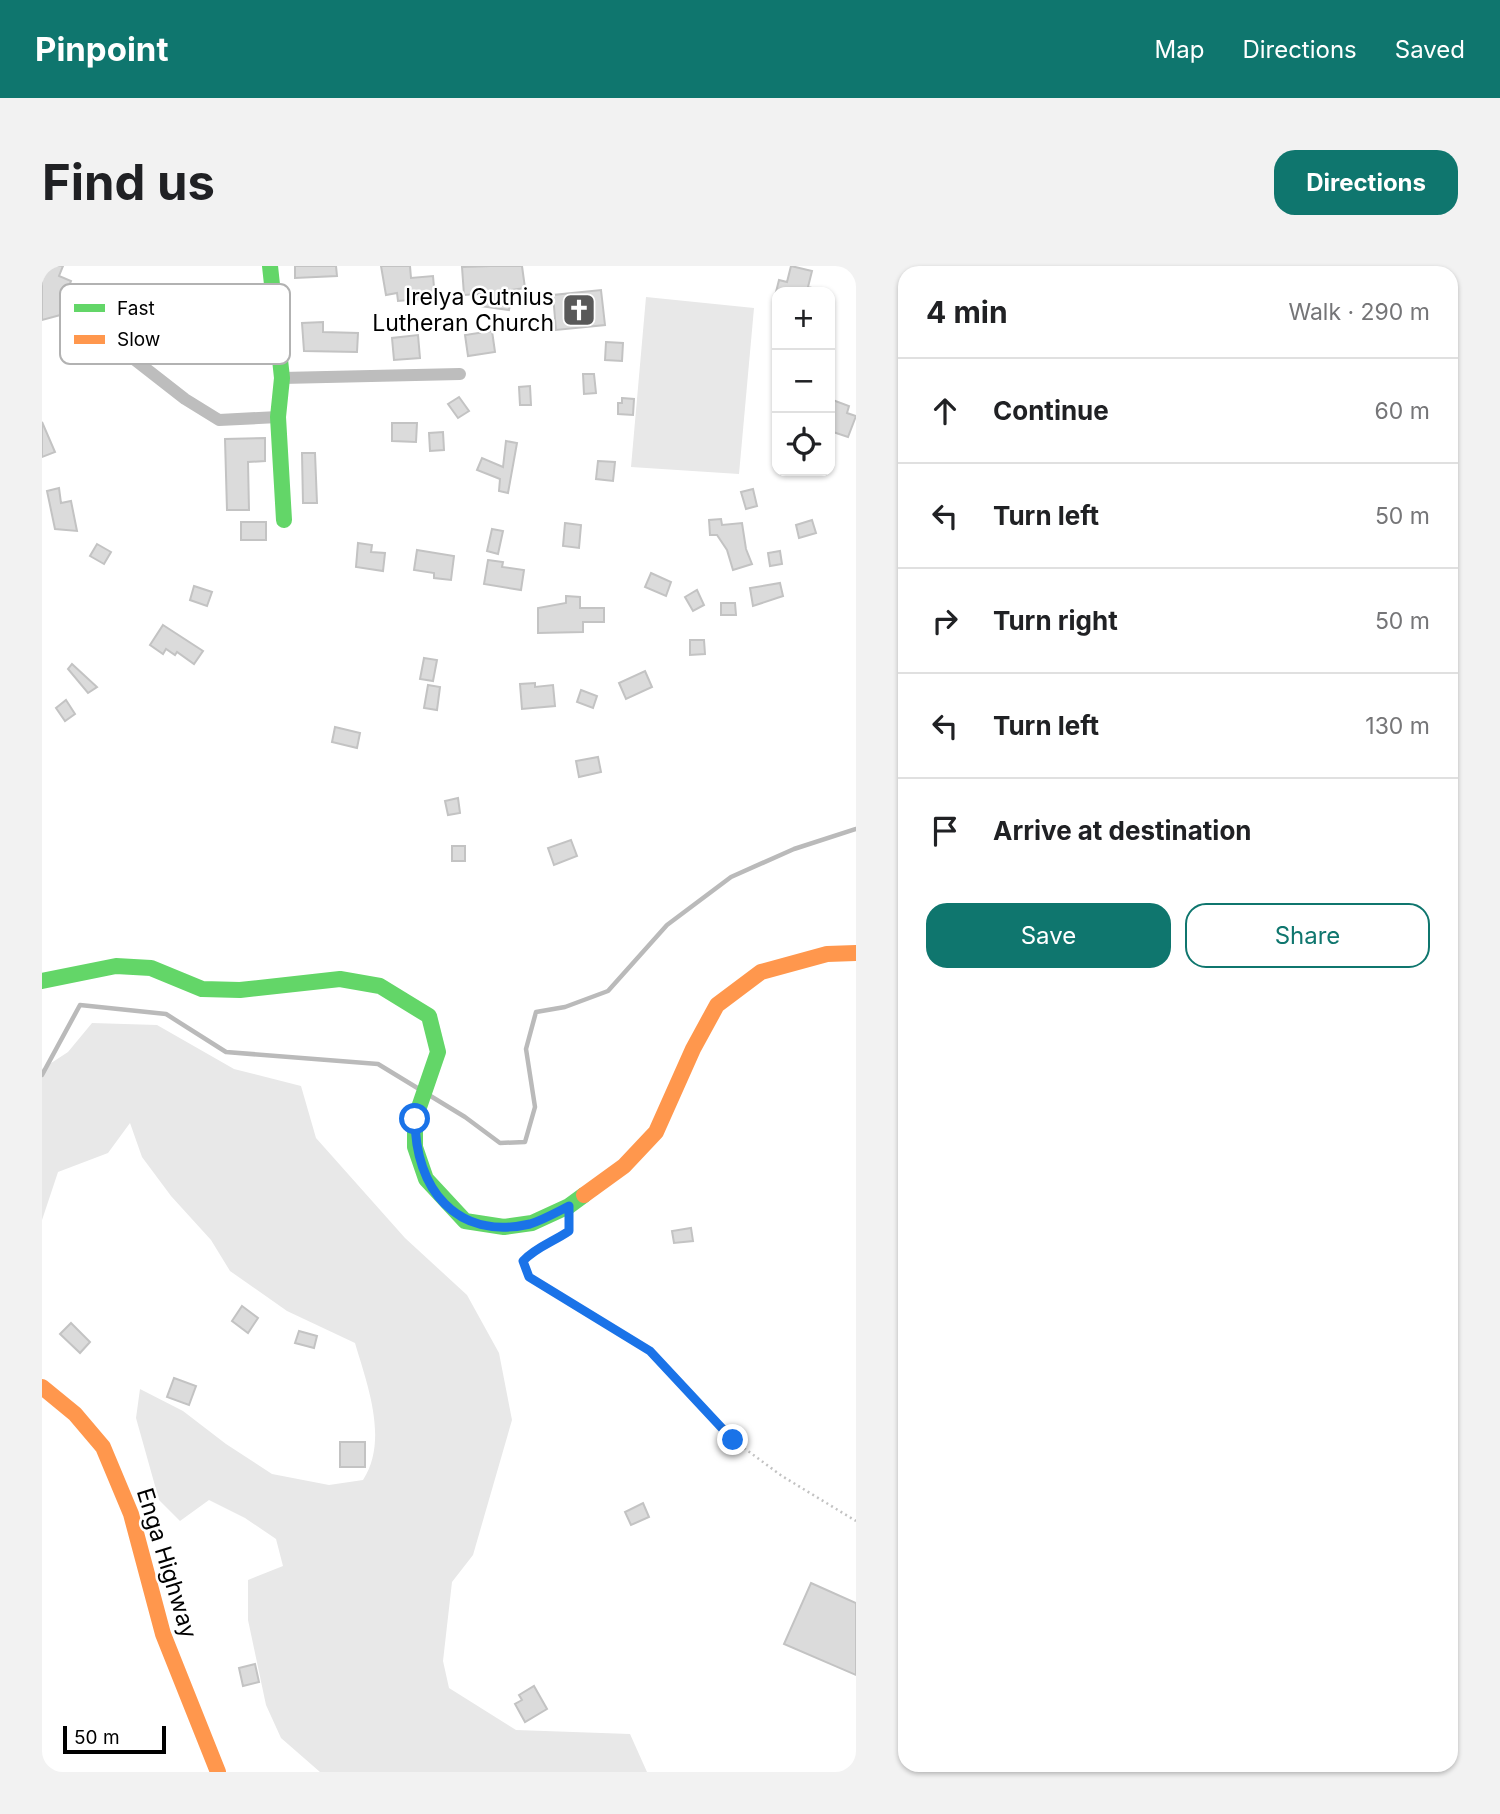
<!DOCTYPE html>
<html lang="en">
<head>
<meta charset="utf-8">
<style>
	body { margin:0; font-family:Inter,sans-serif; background:#f2f2f2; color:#202124 }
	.controls { position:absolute; right:21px; top:21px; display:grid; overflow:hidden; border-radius:14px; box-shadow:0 2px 5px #0004 }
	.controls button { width:63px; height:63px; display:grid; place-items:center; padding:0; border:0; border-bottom:2px solid #e0e0e0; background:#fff; color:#202124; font:35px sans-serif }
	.scale { position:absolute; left:21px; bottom:18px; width:103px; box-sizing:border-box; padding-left:7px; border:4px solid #000; border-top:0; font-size:19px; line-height:24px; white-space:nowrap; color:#000; -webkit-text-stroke:5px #fff; paint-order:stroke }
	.stop { position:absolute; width:21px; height:21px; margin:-16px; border:5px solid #1a73e8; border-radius:50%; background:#fff }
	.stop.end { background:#1a73e8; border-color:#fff; box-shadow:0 2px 7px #0008 }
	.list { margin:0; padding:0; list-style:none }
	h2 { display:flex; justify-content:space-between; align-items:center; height:91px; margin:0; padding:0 28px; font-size:30px }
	h2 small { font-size:23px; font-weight:400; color:#757577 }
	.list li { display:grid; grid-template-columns:46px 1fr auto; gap:21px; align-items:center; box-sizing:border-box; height:105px; padding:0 28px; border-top:2px solid #e0e0e0 }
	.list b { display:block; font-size:26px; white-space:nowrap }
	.list em { font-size:23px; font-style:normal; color:#757577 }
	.actions { display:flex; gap:14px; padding:21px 28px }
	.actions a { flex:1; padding:16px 0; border:2px solid #0f766e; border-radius:21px; text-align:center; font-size:24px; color:#0f766e }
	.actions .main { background:#0f766e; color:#fff }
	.icon { flex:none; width:38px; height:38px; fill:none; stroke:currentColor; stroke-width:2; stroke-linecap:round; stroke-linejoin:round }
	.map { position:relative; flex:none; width:814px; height:1506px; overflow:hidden; border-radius:21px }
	header { display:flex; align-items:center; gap:42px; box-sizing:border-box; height:98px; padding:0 35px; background:#0f766e; color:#fff }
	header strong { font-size:33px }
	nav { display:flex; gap:38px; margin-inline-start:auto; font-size:24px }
	.intro { display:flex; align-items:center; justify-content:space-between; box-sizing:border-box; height:168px; padding:0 42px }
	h1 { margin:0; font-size:49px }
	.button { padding:18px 32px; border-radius:21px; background:#0f766e; color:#fff; font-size:24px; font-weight:700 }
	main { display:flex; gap:42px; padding:0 42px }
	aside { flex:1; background:#fff; border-radius:21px; box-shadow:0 2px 5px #0004 }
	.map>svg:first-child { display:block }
</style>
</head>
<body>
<header>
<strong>Pinpoint</strong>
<nav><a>Map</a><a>Directions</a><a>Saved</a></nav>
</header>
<div class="intro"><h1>Find us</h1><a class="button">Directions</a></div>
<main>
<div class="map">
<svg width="814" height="1506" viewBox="0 0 814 1506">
	<rect width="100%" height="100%" fill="#fff"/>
	<g fill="#e8e8e8">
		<polygon points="604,31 712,42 697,208 589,201"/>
		<path d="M50,757L115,759L192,803L259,820L274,872L363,972L425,1029L457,1087L470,1154L431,1289L410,1316L401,1395L407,1422L474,1464L588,1468L605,1506H278L239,1472L224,1439L206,1354V1314L241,1300L234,1273L203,1252L167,1234L138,1255L117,1234L94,1152L98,1123L141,1145L184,1178L230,1208L287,1219L321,1214C347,1174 325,1118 313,1077L245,1045L188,1005L169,974L129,930L100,891L88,857L66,887L16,906L0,954V803L26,786Z"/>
	</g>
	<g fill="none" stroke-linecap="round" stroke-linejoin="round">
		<polyline stroke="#bababa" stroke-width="4.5" points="0,809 38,739 124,748 184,786 336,798 423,851 458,877 483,876 493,841 484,783 494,746 523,741 566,725 625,659 689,611 752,583 814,563"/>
	</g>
	<g fill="#dbdbdb" stroke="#c3c3c3" stroke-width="2">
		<polygon points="0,0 21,0 17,10 29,15 19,40 22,48 0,54"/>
		<polygon points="253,0 294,0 295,10 253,12"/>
		<polygon points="339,0 368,0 369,12 391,10 393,32 356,35 355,27 344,29"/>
		<polygon points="449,0 480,0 483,22 470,24 467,44 439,40 437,28 422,29 420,1"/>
		<polygon points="749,0 770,5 766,21 770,22 770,26 734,26 737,14 745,16"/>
		<polygon points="559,24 563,59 514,64 511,29"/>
		<polygon points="281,56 281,66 316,67 315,86 262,85 260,57"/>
		<polygon points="450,65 453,86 426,90 423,69"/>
		<polygon points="376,69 378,92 352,94 350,72"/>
		<polygon points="564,76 581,77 580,95 563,94"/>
		<polygon points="541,108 552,108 554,127 542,128"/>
		<polygon points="488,120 489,139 478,139 477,121"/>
		<polygon points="417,131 427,145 416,152 406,138"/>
		<polygon points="580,132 592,133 591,149 576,148 576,137 580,137"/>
		<polygon points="788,133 807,140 805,147 814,150 806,171 788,165"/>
		<polygon points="0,156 13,186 0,191"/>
		<polygon points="350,157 375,157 374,176 350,175"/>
		<polygon points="401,166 402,184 388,185 387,167"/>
		<polygon points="223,172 223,195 206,196 207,244 185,244 183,173"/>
		<polygon points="464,175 475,177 466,227 457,225 458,213 435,204 440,192 461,201"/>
		<polygon points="260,187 273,187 275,237 261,237"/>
		<polygon points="556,195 573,196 571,215 554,213"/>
		<polygon points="17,222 19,237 29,235 35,265 13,263 5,225"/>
		<polygon points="711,223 715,240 704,243 699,226"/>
		<polygon points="679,253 680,259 700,257 704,283 710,298 691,304 685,284 675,269 668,269 667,254"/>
		<polygon points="770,254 774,267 757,272 754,259"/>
		<rect x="199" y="256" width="25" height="18"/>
		<polygon points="523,257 539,259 537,282 521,280"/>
		<polygon points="450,263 461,265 456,288 445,285"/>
		<polygon points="316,277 330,279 329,286 343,287 341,305 314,301"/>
		<polygon points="55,278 69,286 62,298 48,290"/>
		<polygon points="375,284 412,290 409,314 392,312 392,307 372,304"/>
		<polygon points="738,285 740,298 728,300 726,287"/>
		<polygon points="446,294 461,296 460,301 482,304 479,324 442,318"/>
		<polygon points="609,307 629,316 624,330 603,321"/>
		<polygon points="738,317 741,330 711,340 708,322"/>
		<polygon points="152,320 170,326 165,340 148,334"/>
		<polygon points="655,324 662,339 651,345 643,331"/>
		<polygon points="524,330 538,331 538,342 562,342 562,356 541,356 541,366 496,367 496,342 524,337"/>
		<polygon points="679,337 693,337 694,349 679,349"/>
		<polygon points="121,359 161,385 152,398 135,386 133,389 124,383 121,388 108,379"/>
		<polygon points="648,374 662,374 663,388 648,389"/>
		<polygon points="382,392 395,394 391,415 378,413"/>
		<polygon points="30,398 55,421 46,427 26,403"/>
		<polygon points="603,405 610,421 584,433 577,417"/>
		<polygon points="493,417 493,421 511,419 513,440 480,443 478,418"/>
		<polygon points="386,419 398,421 395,444 382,442"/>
		<polygon points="539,424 555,430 551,442 535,436"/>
		<polygon points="24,434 33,448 23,455 14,442"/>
		<polygon points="293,461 318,467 315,482 290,476"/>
		<polygon points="556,491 559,506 537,511 534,495"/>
		<polygon points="416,532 418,547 406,549 403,535"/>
		<polygon points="529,574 535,590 512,599 506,582"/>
		<rect x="410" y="580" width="13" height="15"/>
		<polygon points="649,962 651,975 632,977 630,965"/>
		<polygon points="200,1040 216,1052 206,1067 190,1055"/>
		<polygon points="29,1057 48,1076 38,1087 18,1068"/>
		<polygon points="257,1065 275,1070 272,1082 253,1077"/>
		<polygon points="132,1112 154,1120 147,1139 125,1131"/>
		<rect x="298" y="1176" width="25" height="25"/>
		<polygon points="601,1237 607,1251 589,1259 583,1246"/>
		<polygon points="769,1317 814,1337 814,1409 742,1378"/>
		<polygon points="213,1398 217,1416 201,1420 197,1402"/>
		<polygon points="492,1420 505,1443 483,1456 473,1438 480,1434 477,1429"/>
	</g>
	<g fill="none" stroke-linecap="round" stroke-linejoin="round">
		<path stroke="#c2c2c2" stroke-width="2.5" stroke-dasharray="2 3.5" stroke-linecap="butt" d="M527,957V965C511,976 494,981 481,995L487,1011L608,1085L691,1174L740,1210L814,1255"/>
		<g stroke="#bdbdbd" stroke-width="12">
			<polyline points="61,69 143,133 177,154 236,151"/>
			<polyline points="240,112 418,108"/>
		</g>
		<g stroke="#63d668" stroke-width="16">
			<polyline points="228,0 240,112 236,151 242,254"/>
			<polyline points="0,715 74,700 109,702 160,723 198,724 298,713 338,720 387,750 396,786 373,853 373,881 384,913 423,955 462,961 490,957 527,940 542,929"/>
		</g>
		<g stroke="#ff974d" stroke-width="16">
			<polyline points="542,929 582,900 614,866 651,783 675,739 719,706 785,688 814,687"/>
			<polyline points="0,1121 33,1148 61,1181 89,1248 121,1368 176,1506"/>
		</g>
	</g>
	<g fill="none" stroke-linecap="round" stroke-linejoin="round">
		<path stroke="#1a73e8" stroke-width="9" d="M373,853C373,922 414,975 488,958C501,954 515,946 527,940V965C511,976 494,981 481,995L487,1011L608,1085L691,1174"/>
	</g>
	<defs>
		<symbol id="church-square" viewBox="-11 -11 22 22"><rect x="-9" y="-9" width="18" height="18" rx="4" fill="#595959" stroke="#fff"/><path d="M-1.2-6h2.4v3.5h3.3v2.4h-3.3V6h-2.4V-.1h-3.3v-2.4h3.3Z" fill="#fff"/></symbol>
	</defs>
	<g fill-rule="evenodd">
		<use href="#church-square" x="518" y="25" width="38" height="38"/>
	</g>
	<g text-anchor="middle" stroke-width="5" stroke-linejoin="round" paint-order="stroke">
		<g font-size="23" fill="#000" stroke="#fff" text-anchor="end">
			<text x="512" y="39">Irelya Gutnius<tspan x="512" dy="26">Lutheran Church</tspan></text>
		</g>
		<g font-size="23" fill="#000" stroke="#fff">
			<text transform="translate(125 1297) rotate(73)" y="8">Enga Highway</text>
		</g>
	</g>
	<rect x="18" y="18" width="230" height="80" rx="10" fill="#fff" stroke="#b2b2b2" stroke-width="2"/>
	<rect x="32" y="38" width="31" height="8" fill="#63d668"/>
	<rect x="32" y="69" width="31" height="9" fill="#ff974d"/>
	<g font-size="19" fill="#000">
		<text x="75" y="49">Fast</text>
		<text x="75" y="80">Slow</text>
	</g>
</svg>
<div class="controls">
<button>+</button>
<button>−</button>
<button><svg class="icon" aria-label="locate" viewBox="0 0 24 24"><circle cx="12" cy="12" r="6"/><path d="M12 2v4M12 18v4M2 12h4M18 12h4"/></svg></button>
</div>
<div class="scale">50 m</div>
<div class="stop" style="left:373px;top:853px"></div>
<div class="stop end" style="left:691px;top:1174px"></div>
</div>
<aside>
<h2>4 min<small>Walk · 290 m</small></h2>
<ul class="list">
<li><svg class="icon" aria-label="ahead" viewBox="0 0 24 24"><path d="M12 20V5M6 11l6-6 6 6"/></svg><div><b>Continue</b></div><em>60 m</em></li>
<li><svg class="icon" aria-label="left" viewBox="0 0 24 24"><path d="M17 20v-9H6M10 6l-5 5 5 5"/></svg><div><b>Turn left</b></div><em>50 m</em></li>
<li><svg class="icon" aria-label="right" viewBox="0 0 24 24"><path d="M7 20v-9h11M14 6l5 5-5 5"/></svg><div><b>Turn right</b></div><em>50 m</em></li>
<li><svg class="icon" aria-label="left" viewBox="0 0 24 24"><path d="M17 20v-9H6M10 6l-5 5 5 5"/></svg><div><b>Turn left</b></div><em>130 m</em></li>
<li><svg class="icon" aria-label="arrive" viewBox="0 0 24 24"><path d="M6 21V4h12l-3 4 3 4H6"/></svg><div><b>Arrive at destination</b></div></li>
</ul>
<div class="actions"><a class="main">Save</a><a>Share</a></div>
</aside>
</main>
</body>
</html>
